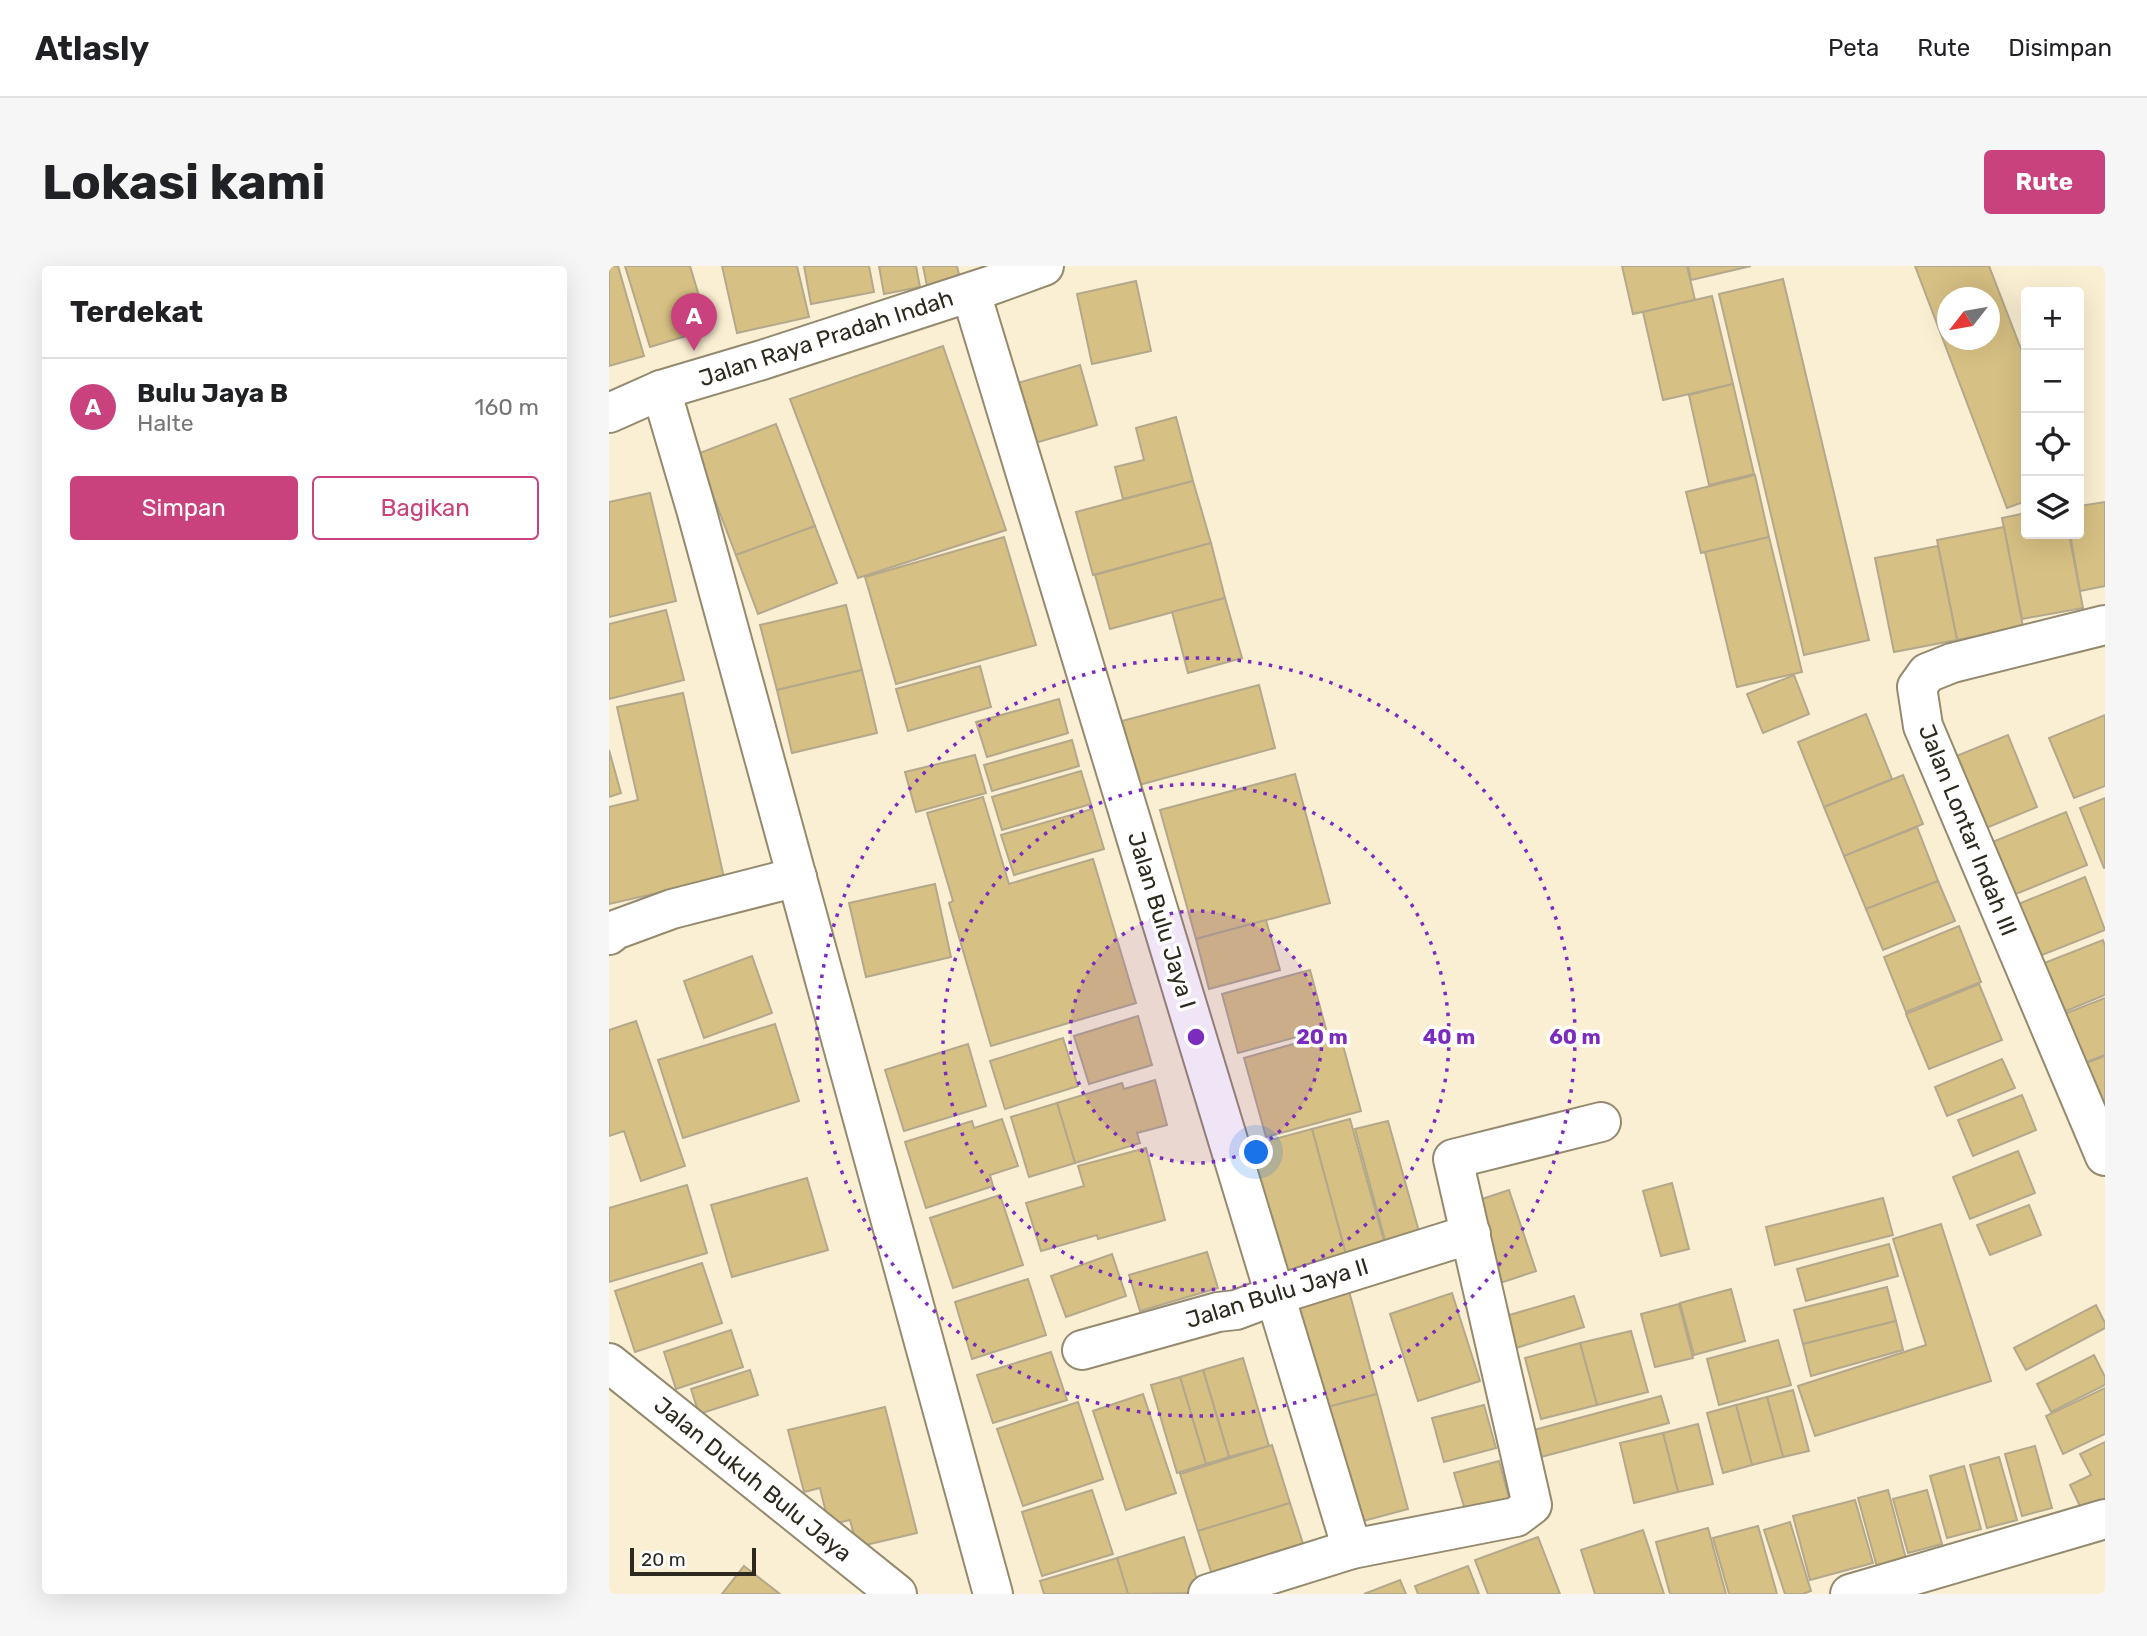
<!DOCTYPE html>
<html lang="id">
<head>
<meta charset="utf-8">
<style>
	body { margin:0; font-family:Rubik,sans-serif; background:#f6f6f6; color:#202124 }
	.controls { position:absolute; right:21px; top:21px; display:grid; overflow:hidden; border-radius:7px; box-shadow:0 7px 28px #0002 }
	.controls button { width:63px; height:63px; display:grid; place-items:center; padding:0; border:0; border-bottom:2px solid #e0e0e0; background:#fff; color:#202124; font:35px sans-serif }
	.compass { position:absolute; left:1328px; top:21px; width:63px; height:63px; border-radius:50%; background:#fff; box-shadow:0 7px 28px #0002; rotate:239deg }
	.scale { position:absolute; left:21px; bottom:18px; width:126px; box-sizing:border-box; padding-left:7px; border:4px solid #2d291e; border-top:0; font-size:19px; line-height:24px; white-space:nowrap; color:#2d291e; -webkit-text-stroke:5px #fff; paint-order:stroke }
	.you { position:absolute; left:648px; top:887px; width:24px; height:24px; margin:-18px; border:5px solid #fff; border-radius:50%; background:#1a73e8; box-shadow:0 0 0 10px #1a73e833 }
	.badge { display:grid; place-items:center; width:46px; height:46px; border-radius:50%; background:#c9417d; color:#fff; font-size:23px; font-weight:700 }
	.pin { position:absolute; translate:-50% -58px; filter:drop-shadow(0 2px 4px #0008) }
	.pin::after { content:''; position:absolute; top:37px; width:24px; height:21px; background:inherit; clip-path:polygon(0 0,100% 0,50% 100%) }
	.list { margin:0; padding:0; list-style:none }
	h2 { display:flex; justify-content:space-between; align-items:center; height:91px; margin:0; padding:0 28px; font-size:30px }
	h2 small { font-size:23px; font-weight:400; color:#757577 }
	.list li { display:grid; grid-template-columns:46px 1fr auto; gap:21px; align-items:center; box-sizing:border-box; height:98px; padding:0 28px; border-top:2px solid #e0e0e0 }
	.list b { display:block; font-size:26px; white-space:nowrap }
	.list p { margin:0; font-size:23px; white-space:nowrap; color:#757577 }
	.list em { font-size:23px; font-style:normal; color:#757577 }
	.actions { display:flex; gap:14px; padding:21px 28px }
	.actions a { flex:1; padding:16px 0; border:2px solid #c9417d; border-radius:7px; text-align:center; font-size:24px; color:#c9417d }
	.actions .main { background:#c9417d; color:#fff }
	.icon { flex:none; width:38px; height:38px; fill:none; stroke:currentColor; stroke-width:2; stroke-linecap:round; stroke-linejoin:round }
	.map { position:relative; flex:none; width:1496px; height:1328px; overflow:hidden; border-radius:7px }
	header { display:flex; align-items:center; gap:42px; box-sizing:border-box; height:98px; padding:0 35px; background:#fff; border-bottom:2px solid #e0e0e0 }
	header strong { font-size:33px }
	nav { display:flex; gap:38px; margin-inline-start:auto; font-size:24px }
	.intro { display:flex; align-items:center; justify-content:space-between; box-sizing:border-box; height:168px; padding:0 42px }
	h1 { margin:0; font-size:49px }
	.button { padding:18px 32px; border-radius:7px; background:#c9417d; color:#fff; font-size:24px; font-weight:700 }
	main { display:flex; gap:42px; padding:0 42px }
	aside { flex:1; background:#fff; border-radius:7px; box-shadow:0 7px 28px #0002 }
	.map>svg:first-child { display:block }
</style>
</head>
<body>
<header>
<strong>Atlasly</strong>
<nav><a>Peta</a><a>Rute</a><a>Disimpan</a></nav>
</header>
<div class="intro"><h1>Lokasi kami</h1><a class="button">Rute</a></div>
<main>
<aside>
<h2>Terdekat<small></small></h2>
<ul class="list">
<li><span class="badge">A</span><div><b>Bulu Jaya B</b><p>Halte</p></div><em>160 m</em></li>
</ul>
<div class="actions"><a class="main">Simpan</a><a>Bagikan</a></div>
</aside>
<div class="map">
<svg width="1496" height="1328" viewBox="0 0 1496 1328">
	<rect width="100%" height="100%" fill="#faefd2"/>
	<g fill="#d7c083" stroke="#b3a88c" stroke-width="2" fill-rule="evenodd">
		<polygon points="0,0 9,0 35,90 0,100"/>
		<polygon points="16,0 81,0 100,63 41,81"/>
		<polygon points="113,0 188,0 200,51 128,67"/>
		<polygon points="195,0 260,0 265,26 202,38"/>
		<polygon points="270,0 307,0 311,21 275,28"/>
		<polygon points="314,0 348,0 354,25 321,35"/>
		<polygon points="1013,0 1078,0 1086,34 1024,48"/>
		<polygon points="1079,0 1142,0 1082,14"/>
		<path d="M1306,0H1380L1417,96V235L1398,242ZM1338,32H1380V74H1338Z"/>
		<polygon points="1174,13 1260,374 1195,389 1110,28"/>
		<polygon points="527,15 542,85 483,98 468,28"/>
		<polygon points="1103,30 1124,118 1054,134 1034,46"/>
		<polygon points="334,80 397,264 249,312 181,133"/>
		<polygon points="471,99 488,159 412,181 395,121"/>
		<polygon points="1124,118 1145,208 1100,219 1080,129"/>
		<polygon points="567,151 584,215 514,233 506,201 535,194 527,162"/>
		<polygon points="167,158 206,260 127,289 88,188"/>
		<polygon points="1146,209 1160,271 1092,287 1077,226"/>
		<polygon points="584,215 602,277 484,309 467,246"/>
		<polygon points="41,227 67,335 0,351 0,236"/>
		<polygon points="1496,236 1496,320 1471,325 1461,268 1470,268 1470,240"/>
		<polygon points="1417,247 1417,268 1460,268 1474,342 1413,353 1393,252"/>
		<polygon points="206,260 228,317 149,348 127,289"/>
		<polygon points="1395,261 1414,361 1348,374 1328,274"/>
		<polygon points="395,271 427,379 287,418 256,311"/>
		<polygon points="1160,271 1193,406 1128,421 1096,286"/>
		<polygon points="602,277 616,332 501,363 486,309"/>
		<polygon points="1329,280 1348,374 1285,386 1266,292"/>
		<polygon points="616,332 633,392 579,407 563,346"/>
		<polygon points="237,339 253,404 168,424 151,359"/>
		<polygon points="57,344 75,414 0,433 0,358"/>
		<polygon points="371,400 382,441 299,465 287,423"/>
		<polygon points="253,404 268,467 183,487 168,424"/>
		<polygon points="1185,409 1200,448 1154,467 1138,428"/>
		<polygon points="650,419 666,482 530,519 513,455"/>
		<polygon points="74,427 115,612 0,638 0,541 29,534 8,441"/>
		<polygon points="450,433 459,467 378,491 367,456"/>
		<polygon points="1257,448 1283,513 1215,541 1189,476"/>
		<polygon points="1496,449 1496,520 1465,532 1440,472"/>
		<polygon points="1399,469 1428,541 1370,565 1340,493"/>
		<polygon points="463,474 470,500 383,525 375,499"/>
		<polygon points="0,484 12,527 0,531"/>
		<polygon points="366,489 377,527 307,546 296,506"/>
		<polygon points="472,505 482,538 393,564 383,531"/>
		<polygon points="686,508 721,637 587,673 551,544"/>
		<polygon points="1294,509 1314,558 1235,590 1215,541"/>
		<polygon points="374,531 400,618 484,593 527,737 382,780 340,637 344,635 318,547"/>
		<polygon points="1496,532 1496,602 1495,602 1471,542"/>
		<polygon points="483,543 495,583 405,609 392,569"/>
		<polygon points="1457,546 1478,599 1397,632 1376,579"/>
		<polygon points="1308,561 1329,615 1257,643 1235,590"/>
		<polygon points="1476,611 1496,664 1428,691 1407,639"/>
		<polygon points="1329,615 1346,655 1274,684 1257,643"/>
		<polygon points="326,618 342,691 257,711 240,637"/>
		<polygon points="657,654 671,704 600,723 587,673"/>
		<polygon points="1350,660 1372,716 1297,746 1275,691"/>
		<polygon points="1494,674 1496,680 1496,729 1445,750 1425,701"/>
		<polygon points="143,690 163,747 95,772 75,715"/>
		<polygon points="701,704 717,763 629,787 613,728"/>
		<polygon points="1370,718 1393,774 1320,803 1297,748"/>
		<polygon points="1496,732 1496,789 1470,799 1450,750"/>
		<polygon points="529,750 543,799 480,818 465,770"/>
		<polygon points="27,755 76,900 32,915 15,865 0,870 0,764"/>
		<polygon points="166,758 190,835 74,872 49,794"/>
		<polygon points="730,765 752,845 657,871 635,792"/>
		<polygon points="454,772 469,820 396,843 381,795"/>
		<polygon points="359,778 377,840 295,865 276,804"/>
		<polygon points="1496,790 1496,835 1483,841 1467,801"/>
		<polygon points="1393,793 1406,822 1338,850 1326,821"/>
		<polygon points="546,814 558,859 528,867 531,877 466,897 448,837 513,817 515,823"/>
		<polygon points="1413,829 1427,864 1364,890 1349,854"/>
		<polygon points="448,837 466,897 420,911 402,851"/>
		<polygon points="393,853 409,900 381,909 384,920 317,942 296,876 363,855 365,862"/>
		<polygon points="741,853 778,986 739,996 703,863"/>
		<polygon points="779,855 811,969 777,978 746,863"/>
		<polygon points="703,863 739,996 669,1015 632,882"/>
		<polygon points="537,882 556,954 489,973 488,969 432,985 417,937 475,920 469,900"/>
		<polygon points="1409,885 1426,927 1361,953 1344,911"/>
		<polygon points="198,912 219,984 123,1011 102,939"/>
		<polygon points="1063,917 1080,983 1052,990 1034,925"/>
		<polygon points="78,919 98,987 0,1016 0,942"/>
		<polygon points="900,924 927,1005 888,1018 861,937"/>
		<polygon points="391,929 414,999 344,1022 321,952"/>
		<polygon points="1274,932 1284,969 1166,999 1157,961"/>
		<polygon points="1420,939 1432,969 1381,989 1368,959"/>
		<polygon points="1332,958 1382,1115 1206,1170 1189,1120 1317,1079 1284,973"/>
		<polygon points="1280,978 1289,1010 1197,1035 1188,1003"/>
		<polygon points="598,986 609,1022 531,1045 520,1009"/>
		<polygon points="503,988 517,1030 457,1051 442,1010"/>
		<polygon points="93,997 113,1057 26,1086 6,1025"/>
		<polygon points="419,1013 437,1069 363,1093 346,1036"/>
		<polygon points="737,1014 768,1128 711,1143 680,1029"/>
		<polygon points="1278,1021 1287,1055 1194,1078 1185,1044"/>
		<polygon points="1122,1023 1136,1075 1085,1089 1071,1037"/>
		<polygon points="843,1027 871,1115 809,1135 781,1048"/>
		<polygon points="965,1030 975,1061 897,1085 887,1053"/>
		<polygon points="1070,1038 1084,1092 1046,1101 1032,1048"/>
		<polygon points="1487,1039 1496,1057 1496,1062 1417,1104 1405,1082"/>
		<polygon points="1287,1055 1294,1084 1202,1110 1194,1078"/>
		<polygon points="122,1064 134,1101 67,1123 55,1086"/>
		<polygon points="1022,1065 1039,1126 988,1139 971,1077"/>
		<polygon points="1169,1074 1182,1119 1110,1139 1098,1093"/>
		<polygon points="971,1077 988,1139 932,1153 916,1092"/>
		<polygon points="442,1086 458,1134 384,1157 368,1109"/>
		<polygon points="1485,1089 1496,1111 1496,1119 1442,1146 1428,1118"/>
		<polygon points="634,1092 660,1180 620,1191 594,1104"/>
		<polygon points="141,1104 149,1129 90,1148 82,1123"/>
		<polygon points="594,1104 620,1191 597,1198 571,1111"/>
		<polygon points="571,1111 597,1198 568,1207 542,1119"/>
		<polygon points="1496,1122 1496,1168 1454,1188 1437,1150"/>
		<polygon points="1184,1124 1200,1185 1174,1191 1158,1131"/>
		<polygon points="534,1128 567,1227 517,1244 484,1145"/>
		<polygon points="768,1128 799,1243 743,1258 711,1143"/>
		<polygon points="1052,1130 1060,1157 932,1191 925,1164"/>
		<polygon points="1158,1131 1174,1191 1143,1199 1127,1139"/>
		<polygon points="469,1136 494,1213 414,1240 388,1163"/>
		<polygon points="875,1139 887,1182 835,1196 823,1152"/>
		<polygon points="1127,1139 1143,1199 1114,1207 1098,1147"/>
		<polygon points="276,1141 308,1267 248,1281 241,1254 220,1259 211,1222 195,1226 179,1164"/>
		<polygon points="1089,1158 1104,1218 1069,1226 1054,1167"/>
		<polygon points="1054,1167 1069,1226 1025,1237 1011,1177"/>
		<polygon points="1496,1176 1496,1244 1477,1253 1461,1219 1482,1209 1471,1188"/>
		<polygon points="663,1179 681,1237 589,1265 571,1208"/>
		<polygon points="1426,1180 1443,1242 1413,1250 1396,1188"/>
		<polygon points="1390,1191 1408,1254 1378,1262 1361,1199"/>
		<polygon points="890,1195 900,1232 856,1244 845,1207"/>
		<polygon points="1355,1200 1372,1263 1338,1272 1321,1210"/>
		<polygon points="483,1224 504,1288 433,1310 413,1246"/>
		<polygon points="1279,1224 1297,1293 1268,1301 1249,1232"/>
		<polygon points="1318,1224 1333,1278 1299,1287 1284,1233"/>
		<polygon points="1246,1234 1264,1297 1201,1314 1184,1250"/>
		<polygon points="681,1237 697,1287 605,1315 589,1265"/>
		<polygon points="1181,1256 1202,1325 1194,1328 1176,1328 1155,1264"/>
		<polygon points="1149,1260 1168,1328 1120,1328 1104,1272"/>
		<polygon points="1099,1262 1117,1328 1061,1328 1047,1276"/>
		<polygon points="1034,1264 1055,1328 986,1328 972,1284"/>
		<polygon points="575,1271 592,1327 519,1328 508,1292"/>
		<polygon points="929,1271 951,1328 879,1328 866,1294"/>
		<polygon points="508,1292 519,1328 435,1328 431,1315"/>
		<polygon points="135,1300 171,1328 113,1328"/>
		<polygon points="859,1300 870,1328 809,1328 806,1320"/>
		<polygon points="791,1314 797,1328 755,1328"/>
	</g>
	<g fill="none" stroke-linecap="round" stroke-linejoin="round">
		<defs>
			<g id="street">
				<polyline points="362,27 743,1283"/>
				<polyline points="52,124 87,243 384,1328"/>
				<polyline points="0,147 52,124 153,94 380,20 435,0"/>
				<polyline points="1496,359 1343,397 1318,407 1308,421 1314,460 1496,890"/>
				<polyline points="0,669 6,664 63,643 188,611"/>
				<polyline points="473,1084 609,1046 627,1044 667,1029 862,968"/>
				<polyline points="0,1097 288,1328"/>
				<polyline points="599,1328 743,1283 907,1251 923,1239 844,893 992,856"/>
				<polyline points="1241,1328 1496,1253"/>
			</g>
		</defs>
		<use href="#street" stroke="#948a6f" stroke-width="42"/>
		<use href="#street" stroke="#fff" stroke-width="38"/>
	</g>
	<circle cx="587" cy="771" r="126" fill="#7b2cbf" fill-opacity=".12"/>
	<g fill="none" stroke="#7b2cbf" stroke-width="3.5" stroke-dasharray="3.5 7">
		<circle cx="587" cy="771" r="126"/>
		<circle cx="587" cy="771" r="253"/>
		<circle cx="587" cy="771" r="379"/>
	</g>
	<g text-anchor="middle" stroke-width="7" stroke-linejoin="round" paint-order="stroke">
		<g font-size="23" fill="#2d291e" stroke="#fff">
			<text transform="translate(217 72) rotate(-18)" y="8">Jalan Raya Pradah Indah</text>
			<text transform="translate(1359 564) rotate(68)" y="8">Jalan Lontar Indah III</text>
			<text transform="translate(553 654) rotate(73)" y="8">Jalan Bulu Jaya I</text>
			<text transform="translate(668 1027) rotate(-17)" y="8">Jalan Bulu Jaya II</text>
			<text transform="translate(144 1213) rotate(39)" y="8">Jalan Dukuh Bulu Jaya</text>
		</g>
	</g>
	<circle cx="587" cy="771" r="10" fill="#7b2cbf" stroke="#fff" stroke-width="3.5"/>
	<g font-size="21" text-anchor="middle" font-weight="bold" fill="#7b2cbf" stroke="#fff" stroke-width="7" stroke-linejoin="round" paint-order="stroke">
		<text x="713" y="778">20 m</text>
		<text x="840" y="778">40 m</text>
		<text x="966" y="778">60 m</text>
	</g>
</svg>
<div class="controls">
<button>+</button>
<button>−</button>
<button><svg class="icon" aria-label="locate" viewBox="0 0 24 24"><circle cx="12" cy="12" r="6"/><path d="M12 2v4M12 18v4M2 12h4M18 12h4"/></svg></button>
<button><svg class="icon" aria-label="layers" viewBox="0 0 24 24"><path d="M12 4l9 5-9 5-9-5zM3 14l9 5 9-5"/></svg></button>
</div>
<svg class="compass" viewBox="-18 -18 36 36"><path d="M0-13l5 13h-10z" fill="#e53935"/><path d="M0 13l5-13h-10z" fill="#757577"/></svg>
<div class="scale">20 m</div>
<div class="you"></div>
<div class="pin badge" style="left:85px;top:85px">A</div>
</div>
</main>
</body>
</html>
